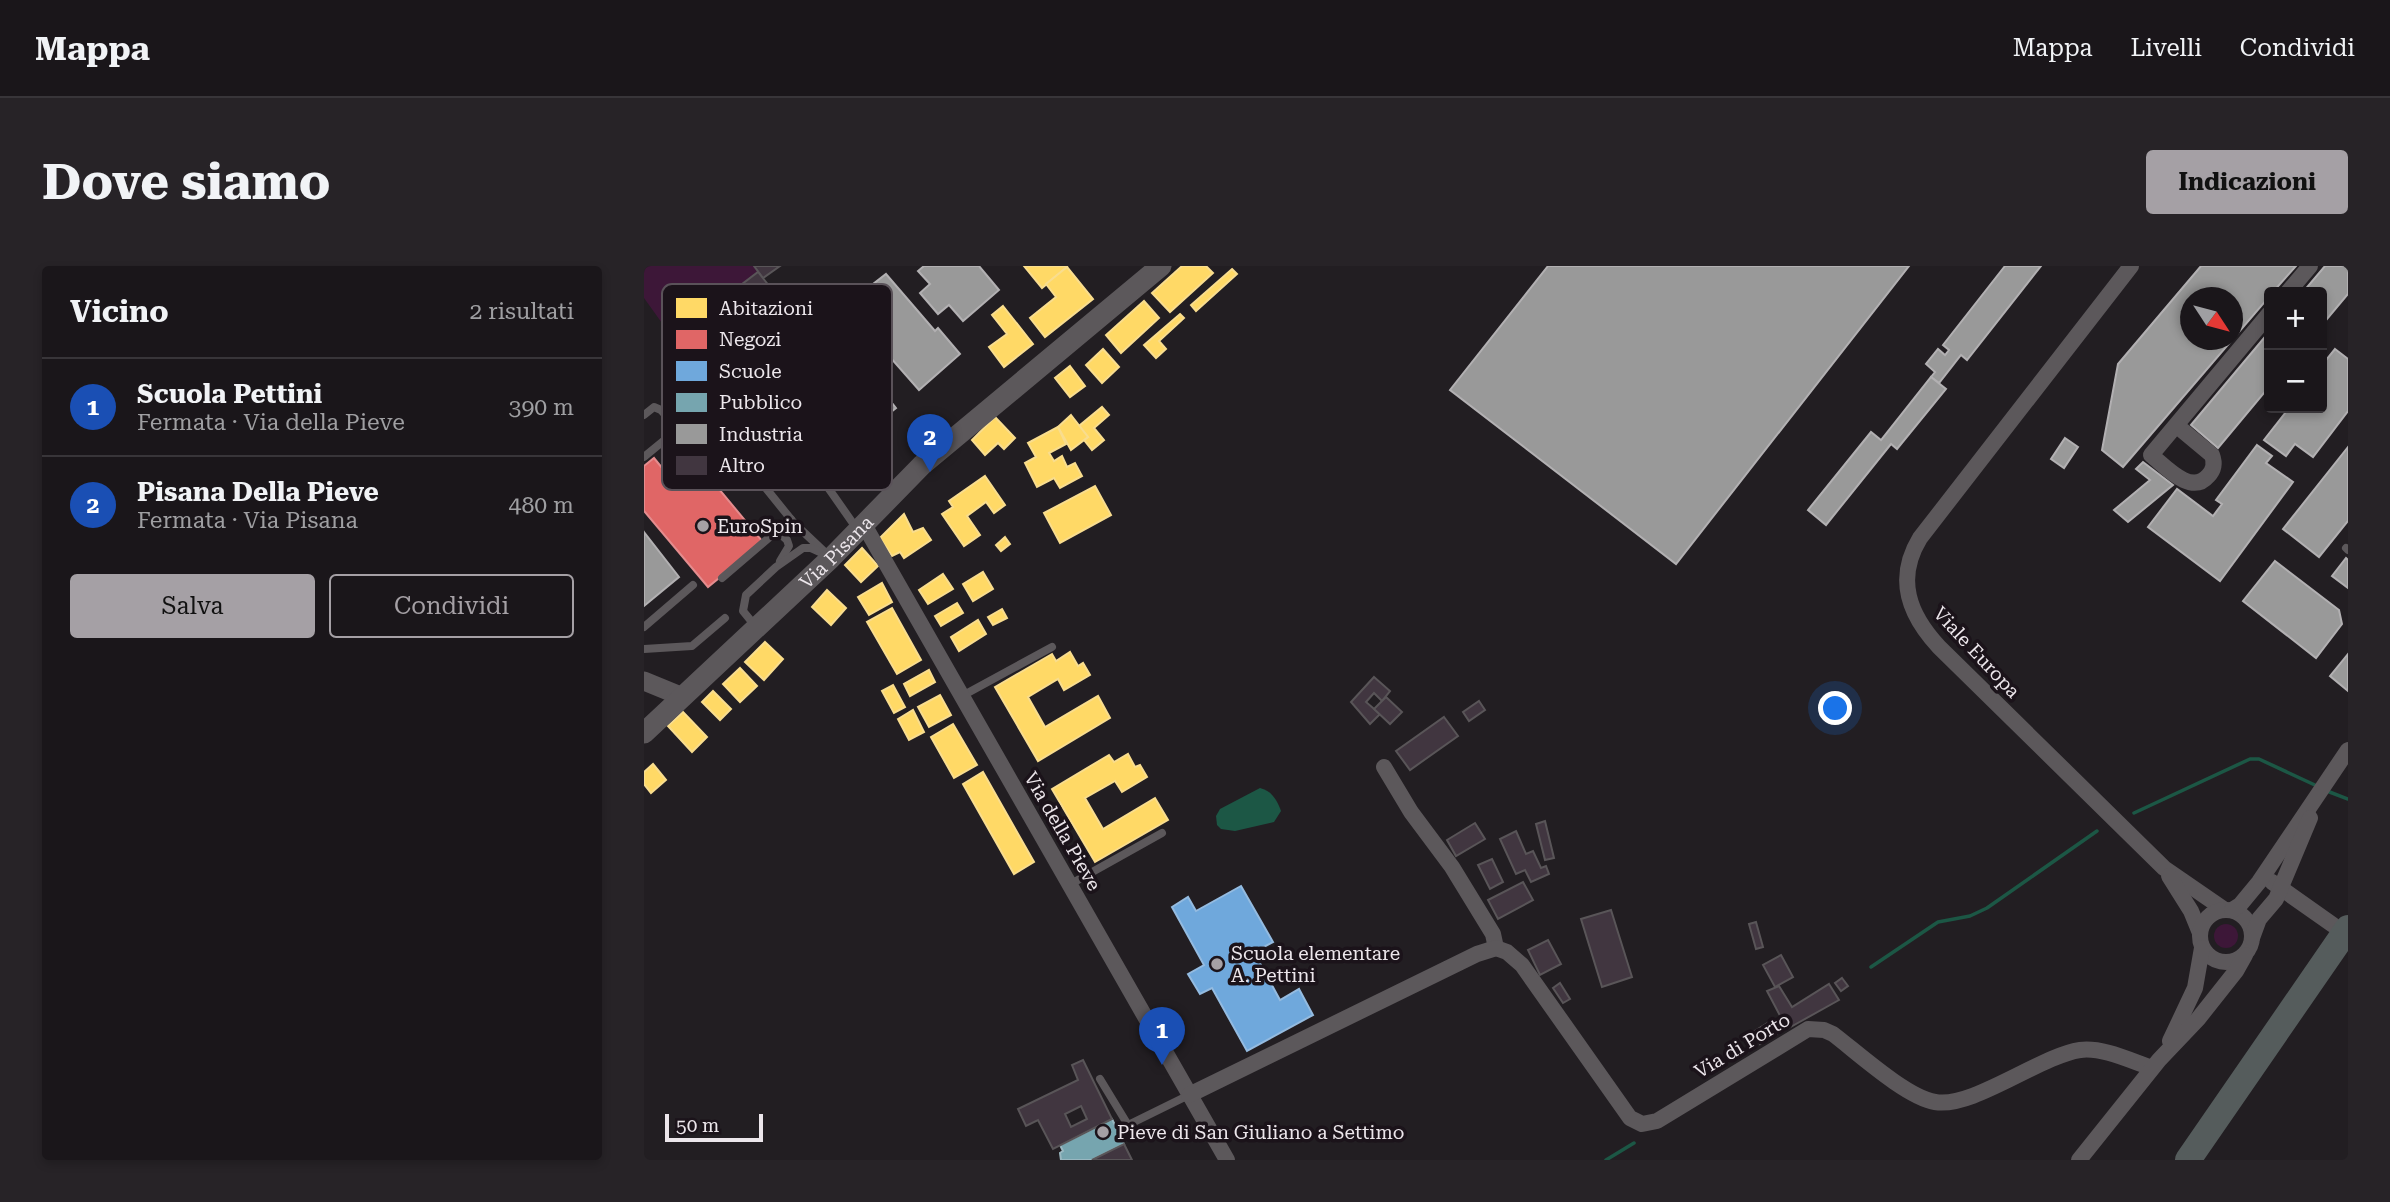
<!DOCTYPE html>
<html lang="it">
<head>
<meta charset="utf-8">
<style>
	body { margin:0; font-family:"Roboto Serif",serif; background:#272327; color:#f1f3f6 }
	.controls { position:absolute; right:21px; top:21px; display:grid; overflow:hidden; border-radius:7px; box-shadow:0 4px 10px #0003 }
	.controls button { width:63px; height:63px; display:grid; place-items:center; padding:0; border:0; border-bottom:2px solid #383539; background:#1a161a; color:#f1f3f6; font:35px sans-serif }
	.compass { position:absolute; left:1536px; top:21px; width:63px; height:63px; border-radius:50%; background:#1a161a; box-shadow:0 4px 10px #0003; rotate:126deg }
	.scale { position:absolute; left:21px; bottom:18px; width:98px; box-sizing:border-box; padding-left:7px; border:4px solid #ece6eb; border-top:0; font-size:19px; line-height:24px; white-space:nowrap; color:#ece6eb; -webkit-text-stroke:5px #1b131a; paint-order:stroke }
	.you { position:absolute; left:1192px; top:443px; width:24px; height:24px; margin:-18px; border:5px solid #fff; border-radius:50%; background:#1a73e8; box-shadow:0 0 0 10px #1a73e833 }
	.badge { display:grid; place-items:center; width:46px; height:46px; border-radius:50%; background:#a5a0a5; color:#fff; font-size:23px; font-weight:700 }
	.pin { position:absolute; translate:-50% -58px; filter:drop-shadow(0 2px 4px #0008) }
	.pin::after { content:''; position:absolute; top:37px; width:24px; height:21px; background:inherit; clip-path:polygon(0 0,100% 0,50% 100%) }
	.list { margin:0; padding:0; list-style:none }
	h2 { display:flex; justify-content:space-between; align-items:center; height:91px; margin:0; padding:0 28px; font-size:30px }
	h2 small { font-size:23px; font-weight:400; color:#9f9fa2 }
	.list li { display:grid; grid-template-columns:46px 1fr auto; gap:21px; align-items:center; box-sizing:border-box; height:98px; padding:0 28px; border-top:2px solid #383539 }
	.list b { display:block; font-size:26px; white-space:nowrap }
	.list p { margin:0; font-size:23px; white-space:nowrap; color:#9f9fa2 }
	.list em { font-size:23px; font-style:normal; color:#9f9fa2 }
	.actions { display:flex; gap:14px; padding:21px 28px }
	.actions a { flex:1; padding:16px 0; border:2px solid #a5a0a5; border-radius:7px; text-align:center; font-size:24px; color:#a5a0a5 }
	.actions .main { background:#a5a0a5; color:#111 }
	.map { position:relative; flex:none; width:1704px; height:894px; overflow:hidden; border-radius:7px }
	header { display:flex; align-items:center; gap:42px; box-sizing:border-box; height:98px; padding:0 35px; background:#1a161a; border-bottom:2px solid #383539 }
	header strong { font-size:33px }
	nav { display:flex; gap:38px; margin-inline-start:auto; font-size:24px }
	.intro { display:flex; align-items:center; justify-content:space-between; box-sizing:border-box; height:168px; padding:0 42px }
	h1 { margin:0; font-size:49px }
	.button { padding:18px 32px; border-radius:7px; background:#a5a0a5; color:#111; font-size:24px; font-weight:700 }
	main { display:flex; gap:42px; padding:0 42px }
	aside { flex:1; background:#1a161a; border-radius:7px; box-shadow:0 4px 10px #0003 }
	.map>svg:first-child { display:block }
</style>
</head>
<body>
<header>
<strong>Mappa</strong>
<nav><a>Mappa</a><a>Livelli</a><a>Condividi</a></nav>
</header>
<div class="intro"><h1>Dove siamo</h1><a class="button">Indicazioni</a></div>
<main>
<aside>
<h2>Vicino<small>2 risultati</small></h2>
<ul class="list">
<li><span class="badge" style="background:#1a4fb4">1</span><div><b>Scuola Pettini</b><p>Fermata · Via della Pieve</p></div><em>390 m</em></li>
<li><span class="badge" style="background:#1a4fb4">2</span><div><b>Pisana Della Pieve</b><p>Fermata · Via Pisana</p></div><em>480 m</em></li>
</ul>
<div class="actions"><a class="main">Salva</a><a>Condividi</a></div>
</aside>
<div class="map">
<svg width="1704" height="894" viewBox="0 0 1704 894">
	<rect width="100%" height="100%" fill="#221e22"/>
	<g fill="#3d1738">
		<polygon points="0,0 136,0 119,12 126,21 38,85 0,32"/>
		<circle cx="1582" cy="670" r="12"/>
	</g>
	<path fill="#1c5745" d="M616,522C628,525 633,534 637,545L630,556L591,565L577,563L573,559L572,550L576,543Z"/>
	<g fill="#ffd966" stroke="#f9dd8e" stroke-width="2">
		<polygon points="380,0 422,0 423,1 398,22"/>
		<polygon points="538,0 562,0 569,7 526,46 508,27"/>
		<polygon points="423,1 449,33 401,71 386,52 412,31 402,18"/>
		<polygon points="588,3 593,8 552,45 547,39"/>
		<polygon points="500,35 515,52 477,87 462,69"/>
		<polygon points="359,40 389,78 360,101 345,81 363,68 348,49"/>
		<polygon points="536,48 540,52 515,75 522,83 512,92 500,79"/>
		<polygon points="459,83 475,101 458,117 442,99"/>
		<polygon points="426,100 441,120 426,131 411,112"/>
		<polygon points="458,141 465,149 450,162 460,174 448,184 440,174 444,171 435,160"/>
		<polygon points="427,149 444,171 427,184 414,161"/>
		<polygon points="351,151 371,172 360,183 354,177 341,189 328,174"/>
		<polygon points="414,161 422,178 405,187 410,195 418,190 423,201 431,197 438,210 416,222 410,212 393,221 381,197 392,191 384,177"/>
		<polygon points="341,210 361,239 350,247 342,236 323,250 336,269 320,280 298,248 309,241 305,235"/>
		<polygon points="451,220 467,249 416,277 400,247"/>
		<polygon points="260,248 269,266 279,262 287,274 260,292 256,286 248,290 236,272"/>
		<polygon points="361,271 366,278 357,285 352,279"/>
		<polygon points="218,282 234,300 217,316 201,299"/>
		<polygon points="339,306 349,323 329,335 319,318"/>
		<polygon points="299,308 309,323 284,338 275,324"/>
		<polygon points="238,317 248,336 225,349 214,331"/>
		<polygon points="183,324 202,342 187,359 168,341"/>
		<polygon points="313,337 319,347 297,360 291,350"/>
		<polygon points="248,342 277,394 253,408 223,356"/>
		<polygon points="358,343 363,352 349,359 344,351"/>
		<polygon points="334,354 342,368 315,385 307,371"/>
		<polygon points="121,376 139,393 120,414 101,396"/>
		<polygon points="426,386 434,400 439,397 446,409 420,424 414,413 384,431 401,461 454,430 466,452 394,495 351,421 408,388 412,395"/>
		<polygon points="96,402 113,420 96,436 79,418"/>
		<polygon points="285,404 291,416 266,430 260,418"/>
		<polygon points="249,419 261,441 250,447 238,425"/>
		<polygon points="69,425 87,443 76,454 58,436"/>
		<polygon points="296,429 307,449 285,461 274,441"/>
		<polygon points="269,444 280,466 265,474 254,453"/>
		<polygon points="39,446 63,471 48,486 24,460"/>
		<polygon points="309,458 333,499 310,512 287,471"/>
		<polygon points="484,488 491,501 496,499 503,511 478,526 471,515 441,532 459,563 511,532 524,554 451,596 408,523 465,489 470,496"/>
		<polygon points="9,498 22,514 7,527 0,518 0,506"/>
		<polygon points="339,506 390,596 370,608 319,518"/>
	</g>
	<polygon fill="#e06666" stroke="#e48c8e" stroke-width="2" points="10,192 27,213 50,193 119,276 64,321 0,245 0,200"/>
	<polygon fill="#6fa8dc" stroke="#94bbe0" stroke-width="2" points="597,620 629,676 610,686 636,734 655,723 669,749 603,785 568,722 556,728 544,708 560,699 528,641 544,631 552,645"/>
	<polygon fill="#76a5af" stroke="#99b8c1" stroke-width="2" points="468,853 480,878 448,894 417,894 416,887 419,885 416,879"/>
	<g fill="#999" stroke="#b2b0b2" stroke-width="2" fill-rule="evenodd">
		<polygon points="280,0 335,0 355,24 319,55 305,39 294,48 276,27 286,18 274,5"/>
		<polygon points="904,0 1265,0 1032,298 806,124"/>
		<polygon points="1361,0 1397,0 1323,94 1317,89 1295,117 1287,111 1291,106 1282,98 1294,83 1301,89 1305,84 1299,79"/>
		<path d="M1557,0H1652L1629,26H1625V31L1479,201L1458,184L1474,98ZM1546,32H1588V74H1546Z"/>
		<polygon points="1681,0 1704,0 1704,28 1678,59 1678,26 1659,26"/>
		<polygon points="242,8 291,65 294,62 316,88 275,124 201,40"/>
		<polygon points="1625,66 1625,121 1574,182 1547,159"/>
		<polygon points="176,80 209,88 252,142 185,195 127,120"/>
		<polygon points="1691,83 1704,93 1704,145 1669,191 1651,178 1642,190 1620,174 1645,142 1678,142 1678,99"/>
		<polygon points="1287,111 1302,123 1253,183 1247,178 1182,259 1164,244 1227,166 1237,174"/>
		<polygon points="1421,172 1434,181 1420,202 1407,193"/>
		<polygon points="1613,179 1628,190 1622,197 1649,216 1576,315 1504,261 1533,223 1569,250 1578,238 1572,234"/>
		<polygon points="1704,181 1704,255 1675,291 1639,263"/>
		<polygon points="1499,196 1529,219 1484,256 1470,244 1506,214 1492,203"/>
		<polygon points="0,266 35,311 0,340"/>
		<polygon points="1702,292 1704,294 1704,322 1688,310"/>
		<polygon points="1631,295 1695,344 1698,358 1672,392 1599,335"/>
		<polygon points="1704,388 1704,425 1686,410"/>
	</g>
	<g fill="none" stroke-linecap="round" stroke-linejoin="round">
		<g stroke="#1c5745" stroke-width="3.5">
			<polyline points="1683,525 1704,533"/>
			<polyline points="1490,547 1606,493 1615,493 1673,520"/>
			<polyline points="1227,701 1294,656 1326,650 1343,642 1453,565"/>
			<polyline points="962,894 990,877"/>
		</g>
	</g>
	<g fill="#413640" stroke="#595558" stroke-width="2" fill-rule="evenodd">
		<polygon points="110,0 136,0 119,12"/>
		<polygon points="114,6 126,21 67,64 56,50"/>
		<polygon points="730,411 746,425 738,435 730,427 722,436 736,448 726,458 707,436"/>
		<polygon points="742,431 758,446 746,458 730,443"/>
		<polygon points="835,435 841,444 825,455 819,446"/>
		<polygon points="800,451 814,470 766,504 752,485"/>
		<polygon points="901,555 910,592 901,594 892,558"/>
		<polygon points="831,557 841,573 812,590 803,574"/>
		<polygon points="872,565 882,588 889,585 897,602 902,600 905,608 887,616 881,604 872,608 856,573"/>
		<polygon points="848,593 859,616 846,623 834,599"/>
		<polygon points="879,616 889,634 854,653 844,634"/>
		<polygon points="967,644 988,711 958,721 937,653"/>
		<polygon points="1112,656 1119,681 1112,683 1105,658"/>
		<polygon points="904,674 917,698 896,709 884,684"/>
		<polygon points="1137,689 1149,711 1131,721 1119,699"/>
		<polygon points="1198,712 1204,720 1197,725 1191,717"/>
		<polygon points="916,717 926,733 919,737 909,722"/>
		<polygon points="1185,718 1195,734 1143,763 1123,725 1135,720 1148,741"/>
		<polygon points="1127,755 1134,767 1116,778 1109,766"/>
		<path d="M439,794L468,853L409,883L394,854L382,860L374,843L434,814L428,799ZM437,840L443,853L427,861L421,848Z"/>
		<polygon points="480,878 488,894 448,894"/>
	</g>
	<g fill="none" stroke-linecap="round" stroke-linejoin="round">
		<g stroke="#5c585b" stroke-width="8">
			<polyline points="67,75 185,223 213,263"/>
			<polyline points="0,149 10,141 17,144 34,163"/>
			<polyline points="0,191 34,163 40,165 57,153 65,152 150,257 187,292"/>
			<polyline points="133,265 143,274 145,280 136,295"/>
			<polyline points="1702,282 1704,284"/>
			<polyline points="78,312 147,253"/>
			<polyline points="0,361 49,319"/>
			<polyline points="112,361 99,345 102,329 132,301 159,282 167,282 178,287"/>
			<polyline points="0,383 48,380 81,352"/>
			<polyline points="318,430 408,381"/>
			<polyline points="425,619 518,567"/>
			<polyline points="456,813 484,859 545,829"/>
		</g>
		<g stroke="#5c585b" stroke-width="16">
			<path d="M1487,0L1276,272C1251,313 1265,349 1295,381L1520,602L1581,644"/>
			<polyline points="1644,26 1666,0"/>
			<path d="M1532,159L1568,189C1571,197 1570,204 1564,210C1547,230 1521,200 1507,189L1625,48"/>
			<polyline points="219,257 583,894"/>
			<polyline points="740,501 767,546 808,601 849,668 852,682"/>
			<polyline points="1525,610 1547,645 1556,667"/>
			<polyline points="1628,616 1689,659"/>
			<circle cx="1582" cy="670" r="26"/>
			<polyline points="1588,644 1596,639 1615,616 1704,484"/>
			<polyline points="1608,672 1615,653 1632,633 1666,552"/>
			<polyline points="1526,775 1551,722 1558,682"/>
			<path d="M545,829L833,688L852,682L863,686L878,699L986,852L998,858L1013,855L1164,763L1180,764L1189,768C1214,787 1262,831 1291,836C1328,843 1396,790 1436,784C1459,781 1487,795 1508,802"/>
			<polyline points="1435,894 1515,794 1554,753 1592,705 1601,689"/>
		</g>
		<polyline stroke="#5c585b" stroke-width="19" points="0,415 39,431"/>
		<path stroke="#5c585b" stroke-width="21" id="s1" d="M0,467L187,292L278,199L517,0"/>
		<polyline stroke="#555c5c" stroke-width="26" points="1544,894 1704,662"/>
	</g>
	<g fill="#a5a0a5" stroke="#1b131a" stroke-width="2.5">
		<circle cx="59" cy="260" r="7"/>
		<circle cx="573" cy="698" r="7"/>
		<circle cx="459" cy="866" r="7"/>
	</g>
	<g text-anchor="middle" stroke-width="7" stroke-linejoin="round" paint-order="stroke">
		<g font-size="19" fill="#ece6eb" stroke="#1b131a" text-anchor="start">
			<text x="73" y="267">EuroSpin</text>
			<text x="587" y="694">Scuola elementare<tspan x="587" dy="22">A. Pettini</tspan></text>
			<text x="473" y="873">Pieve di San Giuliano a Settimo</text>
		</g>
		<g font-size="19" fill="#ece6eb" stroke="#1b131a">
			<text dy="7" stroke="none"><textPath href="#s1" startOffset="264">Via Pisana</textPath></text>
			<text transform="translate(1333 386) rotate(47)" y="7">Viale Europa</text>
			<text transform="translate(419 565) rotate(60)" y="7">Via della Pieve</text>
			<text transform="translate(1098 779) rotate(-31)" y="7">Via di Porto</text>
		</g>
	</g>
	<rect x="18" y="18" width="230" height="206" rx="10" fill="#1b131a" stroke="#5a5259" stroke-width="2"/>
	<rect x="32" y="32" width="31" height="20" fill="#ffd966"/>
	<rect x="32" y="64" width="31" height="19" fill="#e06666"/>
	<rect x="32" y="95" width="31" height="20" fill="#6fa8dc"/>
	<rect x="32" y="127" width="31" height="19" fill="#76a5af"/>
	<rect x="32" y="158" width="31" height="20" fill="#999"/>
	<rect x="32" y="190" width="31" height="19" fill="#413640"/>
	<g font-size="19" fill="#ece6eb">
		<text x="75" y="49">Abitazioni</text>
		<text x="75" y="80">Negozi</text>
		<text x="75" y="112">Scuole</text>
		<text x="75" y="143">Pubblico</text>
		<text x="75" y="175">Industria</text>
		<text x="75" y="206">Altro</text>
	</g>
</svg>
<div class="controls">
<button>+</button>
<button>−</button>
</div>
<svg class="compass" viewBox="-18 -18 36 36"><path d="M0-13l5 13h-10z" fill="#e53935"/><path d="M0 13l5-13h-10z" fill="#9f9fa2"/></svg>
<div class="scale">50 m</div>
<div class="you"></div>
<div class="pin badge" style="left:518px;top:799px;background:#1a4fb4">1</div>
<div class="pin badge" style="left:286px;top:206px;background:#1a4fb4">2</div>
</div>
</main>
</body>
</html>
